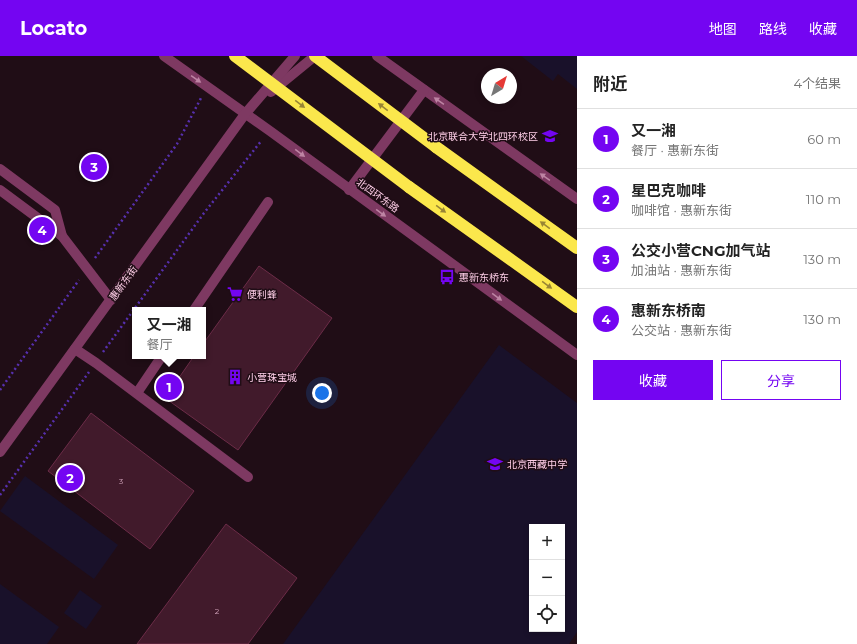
<!DOCTYPE html>
<html lang="zh">
<head>
<meta charset="utf-8">
<style>
	body { margin:0; font-family:Montserrat,"Noto Sans SC",sans-serif; background:#f6f6f6; color:#222 }
	.controls { position:absolute; right:12px; bottom:12px; display:grid; overflow:hidden; border-radius:0px; box-shadow:0 2px 6px #0003 }
	.controls button { width:36px; height:36px; display:grid; place-items:center; padding:0; border:0; border-bottom:1px solid #e0e0e0; background:#fff; color:#222; font:20px sans-serif }
	.compass { position:absolute; left:481px; top:12px; width:36px; height:36px; border-radius:50%; background:#fff; box-shadow:0 2px 6px #0003; rotate:38deg }
	.you { position:absolute; left:322px; top:337px; width:14px; height:14px; margin:-10px; border:3px solid #fff; border-radius:50%; background:#1a73e8; box-shadow:0 0 0 6px #1a73e833 }
	.badge { display:grid; place-items:center; width:26px; height:26px; border-radius:50%; background:#7405f2; color:#fff; font-size:13px; font-weight:700 }
	.pin { position:absolute; translate:-50% -50%; border:2px solid #fff; box-shadow:0 1px 4px #0006 }
	.popup { position:absolute; left:132px; top:251px; width:74px; height:52px; box-sizing:border-box; display:grid; place-content:center; border-radius:0px; background:#fff; filter:drop-shadow(0 1px 3px #0005); font-size:13px; white-space:nowrap; color:#767676 }
	.popup b { font-size:15px; color:#222 }
	.popup::after { content:''; position:absolute; left:50%; top:100%; margin-left:-8px; border:8px solid transparent; border-top-color:#fff }
	.list { margin:0; padding:0; list-style:none }
	h2 { display:flex; justify-content:space-between; align-items:center; height:52px; margin:0; padding:0 16px; font-size:17px }
	h2 small { font-size:13px; font-weight:400; color:#767676 }
	.list li { display:grid; grid-template-columns:26px 1fr auto; gap:12px; align-items:center; box-sizing:border-box; height:60px; padding:0 16px; border-top:1px solid #e0e0e0 }
	.list b { display:block; font-size:15px; white-space:nowrap }
	.list p { margin:0; font-size:13px; white-space:nowrap; color:#767676 }
	.list em { font-size:13px; font-style:normal; color:#767676 }
	.actions { display:flex; gap:8px; padding:12px 16px }
	.actions a { flex:1; padding:9px 0; border:1px solid #7405f2; border-radius:0px; text-align:center; font-size:14px; color:#7405f2 }
	.actions .main { background:#7405f2; color:#fff }
	.icon { flex:none; width:22px; height:22px; fill:none; stroke:currentColor; stroke-width:2; stroke-linecap:round; stroke-linejoin:round }
	.map { position:relative; flex:none; width:577px; height:588px; overflow:hidden }
	header { display:flex; align-items:center; gap:24px; box-sizing:border-box; height:56px; padding:0 20px; background:#7405f2; color:#fff }
	header strong { font-size:19px }
	nav { display:flex; gap:22px; margin-inline-start:auto; font-size:14px }
	main { display:flex }
	aside { flex:1; background:#fff }
	.map>svg:first-child { display:block }
</style>
</head>
<body>
<header>
<strong>Locato</strong>
<nav><a>地图</a><a>路线</a><a>收藏</a></nav>
</header>
<main>
<div class="map">
<svg width="577" height="588" viewBox="0 0 577 588">
	<rect width="100%" height="100%" fill="#200d16"/>
	<g fill="#19112a" fill-rule="evenodd">
		<polygon points="521,0 577,0 577,33 558,18 553,25"/>
		<path d="M499,289L577,347V576L569,588H283ZM532,471H562V573H532Z"/>
		<polygon points="25,420 118,489 94,523 0,455"/>
		<polygon points="0,528 59,571 47,588 0,588"/>
		<polygon points="80,534 102,550 86,573 64,557"/>
	</g>
	<g fill="#411a2b" stroke="#6c2c48">
		<polygon points="259,210 332,262 238,394 165,342 194,300 203,300 203,288"/>
		<polygon points="91,357 194,435 150,493 48,415"/>
		<polygon points="226,468 297,522 248,588 137,588"/>
	</g>
	<g fill="none" stroke-linecap="round" stroke-linejoin="round">
		<g stroke="#5730af" stroke-width="2.5" stroke-dasharray="2 3" stroke-linecap="butt">
			<polyline points="95,202 177,88 201,42"/>
			<polyline points="103,296 204,157 262,84"/>
			<polyline points="0,334 79,224"/>
			<polyline points="0,439 89,316"/>
		</g>
		<g stroke="#7e3962" stroke-width="10">
			<polyline points="164,0 270,75 577,299"/>
			<polyline points="377,0 577,143"/>
			<polyline points="271,36 315,0"/>
			<polyline points="0,113 55,154 62,180"/>
			<polyline points="0,134 62,180 111,244"/>
			<polyline points="349,134 424,34"/>
			<polyline points="194,254 268,146"/>
			<polyline points="75,293 96,307 248,421"/>
			<polyline points="137,337 162,300"/>
			<polyline points="0,396 245,58 295,0"/>
		</g>
		<g stroke="#fbe74c" stroke-width="12">
			<polyline points="436,91 577,192"/>
			<polyline points="409,131 577,251"/>
		</g>
		<g stroke="#fbe74c" stroke-width="12">
			<polyline points="235,0 409,131"/>
			<polyline points="315,0 436,91"/>
		</g>
	</g>
	<defs><path id="oneway-solid" d="M-6-.8H1V-3.2L6.5 0L1 3.2V.8H-6Z"/></defs>
	<g fill="#be84a4">
		<use href="#oneway-solid" transform="translate(196 23) rotate(35)"/>
		<use href="#oneway-solid" transform="translate(439 45) rotate(-145)"/>
		<use href="#oneway-solid" transform="translate(300 97) rotate(37)"/>
		<use href="#oneway-solid" transform="translate(545 121) rotate(-145)"/>
		<use href="#oneway-solid" transform="translate(381 157) rotate(36)"/>
		<use href="#oneway-solid" transform="translate(497 241) rotate(36)"/>
	</g>
	<g fill="#988534">
		<use href="#oneway-solid" transform="translate(300 48) rotate(37)"/>
		<use href="#oneway-solid" transform="translate(383 51) rotate(-143)"/>
		<use href="#oneway-solid" transform="translate(441 153) rotate(36)"/>
		<use href="#oneway-solid" transform="translate(545 169) rotate(-144)"/>
		<use href="#oneway-solid" transform="translate(547 229) rotate(36)"/>
	</g>
	<defs>
		<symbol id="university-bare" viewBox="-9 -9 18 18"><path d="M0-5L7-2L0 1L-7-2ZM-4 1L0 2.5L4 1V4Q0 6-4 4Z" fill="#7405f2" stroke="#200d16" stroke-width="2.5" paint-order="stroke"/></symbol>
		<symbol id="bus-bare" viewBox="-9 -9 18 18"><path d="M-5-6H5V4H4V6H2V4H-2V6H-4V4H-5ZM-3.5-4V0h7V-4ZM-3.5 1.2v1.5H-2V1.2ZM2 1.2v1.5H3.5V1.2Z" fill="#7405f2" stroke="#200d16" stroke-width="2.5" paint-order="stroke"/></symbol>
		<symbol id="supermarket-bare" viewBox="-9 -9 18 18"><path d="M-6-5.5h2.5l.6 2H6L4.5 2H-2.5L-4.4-4H-6ZM-1.5 3.2a1.3 1.3 0 1 0 .1 0ZM3 3.2a1.3 1.3 0 1 0 .1 0Z" fill="#7405f2" stroke="#200d16" stroke-width="2.5" paint-order="stroke"/></symbol>
		<symbol id="building-bare" viewBox="-9 -9 18 18"><path d="M-4-6H4V6H1V3H-1V6H-4ZM-2.5-4.3h1.7v1.8h-1.7ZM.8-4.3h1.7v1.8H.8ZM-2.5-1h1.7V.8h-1.7ZM.8-1h1.7V.8H.8Z" fill="#7405f2" stroke="#200d16" stroke-width="2.5" paint-order="stroke"/></symbol>
		<symbol id="school-bare" viewBox="-9 -9 18 18"><path d="M0-5L7-2L0 1L-7-2ZM-4 1L0 2.5L4 1V4Q0 6-4 4Z" fill="#7405f2" stroke="#200d16" stroke-width="2.5" paint-order="stroke"/></symbol>
	</defs>
	<g fill-rule="evenodd">
		<use href="#university-bare" x="539" y="69" width="22" height="22"/>
		<use href="#bus-bare" x="436" y="210" width="22" height="22"/>
		<use href="#supermarket-bare" x="224" y="227" width="22" height="22"/>
		<use href="#building-bare" x="224" y="310" width="22" height="22"/>
		<use href="#school-bare" x="484" y="397" width="22" height="22"/>
	</g>
	<g text-anchor="middle" stroke-width="3" stroke-linejoin="round" paint-order="stroke">
		<g font-size="8" fill="#cfa1b8">
			<text x="121" y="428">3</text>
			<text x="217" y="558">2</text>
		</g>
		<g font-size="10" fill="#fecee7" stroke="#200d16" text-anchor="start">
			<text x="538" y="84" text-anchor="end">北京联合大学北四环校区</text>
			<text x="459" y="225">惠新东桥东</text>
			<text x="247" y="242">便利蜂</text>
			<text x="247" y="325">小营珠宝城</text>
			<text x="507" y="412">北京西藏中学</text>
		</g>
		<g font-size="10" fill="#fecee7" stroke="#200d16">
			<text transform="translate(378 139) rotate(36)" y="4">北四环东路</text>
			<text transform="translate(123 227) rotate(-54)" y="4">惠新东街</text>
		</g>
	</g>
</svg>
<div class="controls">
<button>+</button>
<button>−</button>
<button><svg class="icon" aria-label="locate" viewBox="0 0 24 24"><circle cx="12" cy="12" r="6"/><path d="M12 2v4M12 18v4M2 12h4M18 12h4"/></svg></button>
</div>
<svg class="compass" viewBox="-18 -18 36 36"><path d="M0-13l5 13h-10z" fill="#e53935"/><path d="M0 13l5-13h-10z" fill="#767676"/></svg>
<div class="you"></div>
<div class="pin badge" style="left:169px;top:331px">1</div>
<div class="popup"><b>又一湘</b>餐厅</div>
<div class="pin badge" style="left:70px;top:422px">2</div>
<div class="pin badge" style="left:94px;top:111px">3</div>
<div class="pin badge" style="left:42px;top:174px">4</div>
</div>
<aside>
<h2>附近<small>4个结果</small></h2>
<ul class="list">
<li><span class="badge">1</span><div><b>又一湘</b><p>餐厅 · 惠新东街</p></div><em>60 m</em></li>
<li><span class="badge">2</span><div><b>星巴克咖啡</b><p>咖啡馆 · 惠新东街</p></div><em>110 m</em></li>
<li><span class="badge">3</span><div><b>公交小营CNG加气站</b><p>加油站 · 惠新东街</p></div><em>130 m</em></li>
<li><span class="badge">4</span><div><b>惠新东桥南</b><p>公交站 · 惠新东街</p></div><em>130 m</em></li>
</ul>
<div class="actions"><a class="main">收藏</a><a>分享</a></div>
</aside>
</main>
</body>
</html>
